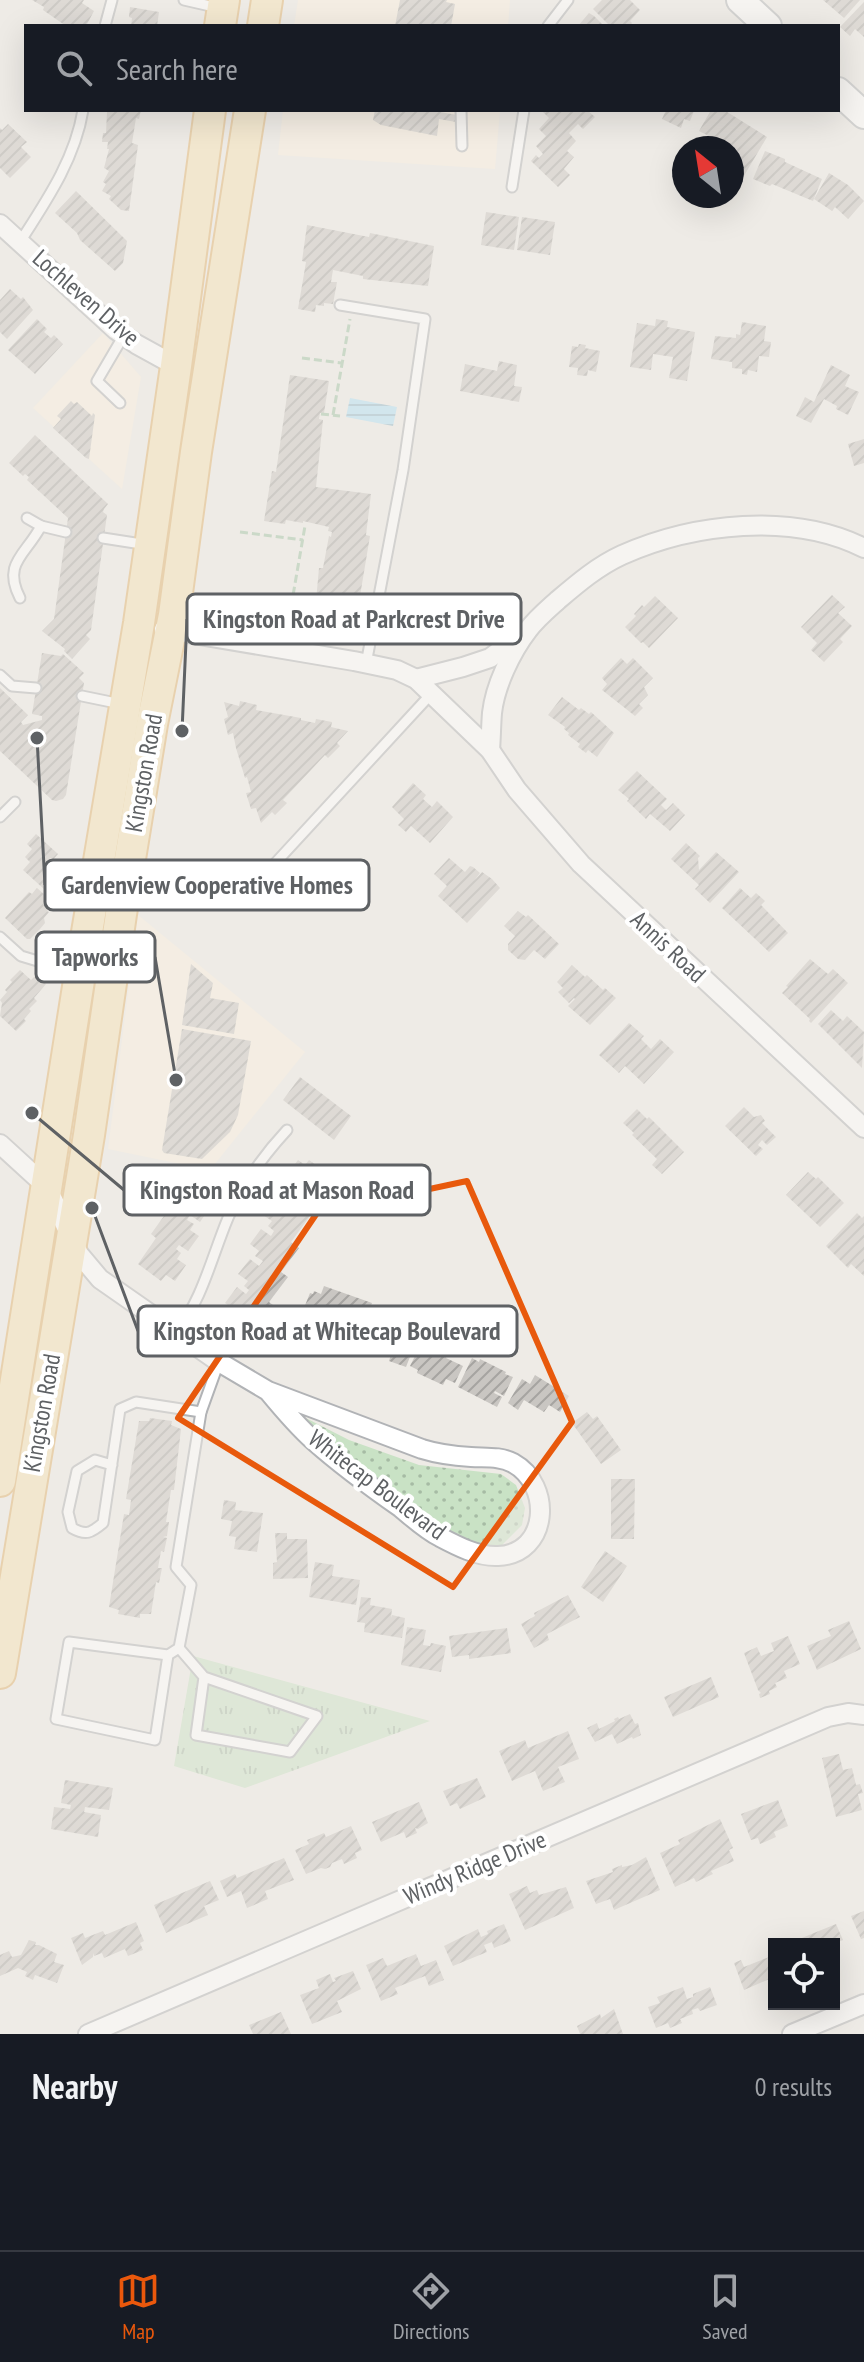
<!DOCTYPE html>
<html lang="en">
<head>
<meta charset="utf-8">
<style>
	body { margin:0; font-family:"PT Sans Narrow",sans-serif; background:#242831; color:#f1f3f6 }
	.controls { position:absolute; right:24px; bottom:24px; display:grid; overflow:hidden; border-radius:0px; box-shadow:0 8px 32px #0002 }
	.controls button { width:72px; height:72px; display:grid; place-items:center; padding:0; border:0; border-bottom:2px solid #363941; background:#171b24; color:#f1f3f6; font:40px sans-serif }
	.compass { position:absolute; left:672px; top:136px; width:72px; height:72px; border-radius:50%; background:#171b24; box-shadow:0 8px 32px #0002; rotate:330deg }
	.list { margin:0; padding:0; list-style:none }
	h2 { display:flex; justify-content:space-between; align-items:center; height:104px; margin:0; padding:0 32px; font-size:34px }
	h2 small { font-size:26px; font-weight:400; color:#9ea1a6 }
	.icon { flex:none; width:44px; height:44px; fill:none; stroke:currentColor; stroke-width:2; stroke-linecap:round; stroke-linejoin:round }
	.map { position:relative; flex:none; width:864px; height:2034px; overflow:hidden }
	.search { position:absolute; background:#171b24; box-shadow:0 8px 32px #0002; left:24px; right:24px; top:24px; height:88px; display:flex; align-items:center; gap:20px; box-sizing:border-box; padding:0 28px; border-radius:0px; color:#9ea1a6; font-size:30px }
	.sheet { height:216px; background:#171b24 }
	nav { display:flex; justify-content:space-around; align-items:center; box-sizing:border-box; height:112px; border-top:2px solid #363941; background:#171b24; font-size:22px; color:#9ea1a6 }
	nav a { display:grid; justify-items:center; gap:4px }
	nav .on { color:#ea580c }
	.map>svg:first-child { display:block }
</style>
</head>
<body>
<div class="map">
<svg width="864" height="2034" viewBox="0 0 864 2034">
	<defs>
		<pattern id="grass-dots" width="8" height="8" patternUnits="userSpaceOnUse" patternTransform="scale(2)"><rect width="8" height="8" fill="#c9e2c5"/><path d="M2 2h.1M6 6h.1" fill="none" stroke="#a6bba4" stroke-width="1.8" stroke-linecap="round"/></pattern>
		<pattern id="park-tufts" width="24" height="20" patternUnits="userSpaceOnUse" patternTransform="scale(2)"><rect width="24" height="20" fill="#c9e2c5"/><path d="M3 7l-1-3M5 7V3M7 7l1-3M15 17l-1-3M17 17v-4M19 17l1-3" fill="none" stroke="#a6bba4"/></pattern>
		<pattern id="water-rules" width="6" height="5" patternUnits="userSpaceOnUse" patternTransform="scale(2)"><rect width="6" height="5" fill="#afdff5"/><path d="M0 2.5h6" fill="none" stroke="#92b8ca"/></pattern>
		<pattern id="building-hatch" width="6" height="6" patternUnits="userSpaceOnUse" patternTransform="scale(2)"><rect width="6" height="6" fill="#c9c6c2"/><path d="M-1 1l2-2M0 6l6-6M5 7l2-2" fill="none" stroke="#a6a4a1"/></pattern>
	</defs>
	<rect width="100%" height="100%" fill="#eeebe6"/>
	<g fill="#faf0df">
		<polygon points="298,0 510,0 508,26 294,26"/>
		<polygon points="283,110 500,110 495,169 278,155"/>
		<polygon points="103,333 141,377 122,489 33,408"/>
		<polygon points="138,915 305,1052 210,1170 108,1149"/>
	</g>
	<polygon fill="url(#grass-dots)" points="284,1407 349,1440 419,1465 501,1474 516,1485 525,1508 522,1525 501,1546 473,1547 300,1422"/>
	<polygon fill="url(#park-tufts)" points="193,1656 430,1721 245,1788 174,1766"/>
	<polygon fill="url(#water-rules)" points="350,398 397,407 393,426 346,417"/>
	<g fill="url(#building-hatch)">
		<polygon points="32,0 84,0 82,3 94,11 86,26 66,26 43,10 44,7"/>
		<polygon points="400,0 447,0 446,2 455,4 451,26 395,26"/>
		<polygon points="602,0 630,0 640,10 630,21 632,23 630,26 610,26 593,9"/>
		<polygon points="823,0 860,0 844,18"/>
		<polygon points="864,2 864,37 855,29 850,36 840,27"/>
		<polygon points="130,7 159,12 157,26 131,26 132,18 129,17"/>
		<polygon points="589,13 594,16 604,26 578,26"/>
		<polygon points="111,110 141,110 139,119 136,118 132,143 138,145 129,211 121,210 109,199 111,196 102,191 106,184 103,182 109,171 104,168 109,149 107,149 108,142 102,142 103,133 106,133 107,112 111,112"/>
		<polygon points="375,110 441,110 440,112 457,115 456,122 439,119 437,136 381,125 373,120"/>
		<polygon points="541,110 587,110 595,117 583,129 578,124 569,133 576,141 567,151 574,157 564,169 570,175 558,187 531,161 536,155 539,158 543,154 536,146 546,136 539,129 549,118"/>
		<polygon points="666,110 691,110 694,111 690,121 684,119 681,128 662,119"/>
		<polygon points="711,110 724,110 767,137 732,196 732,152 734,149 699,131"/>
		<polygon points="8,124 27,142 21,147 31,157 10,178 0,168 0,128 2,130"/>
		<polygon points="765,151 785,159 785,162 822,179 813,201 772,184 770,186 753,179"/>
		<polygon points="829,173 848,185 864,201 848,219 835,207 832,211 814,199"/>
		<polygon points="76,191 127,241 123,263 115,271 80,240 77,233 55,213"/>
		<polygon points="486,212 519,217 514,250 481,245"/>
		<polygon points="522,217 555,222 550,255 517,250"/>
		<polygon points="307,225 369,237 370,233 434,246 428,286 363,279 363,276 333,270 331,282 337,282 333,304 324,303 324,306 316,305 315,312 298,309 306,262 302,261"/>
		<polygon points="10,289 21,299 23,297 33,310 7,339 0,332 0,300"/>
		<polygon points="37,319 47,329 44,332 51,338 54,335 63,344 35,374 8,350"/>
		<polygon points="656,319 668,321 667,327 695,332 687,381 669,378 673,357 653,354 651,370 630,367 637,323 655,326"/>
		<polygon points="742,322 766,326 764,341 771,342 769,357 759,356 757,372 748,370 747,375 742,374 742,369 732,368 732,362 711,359 715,336 736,338 736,334 740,335"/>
		<polygon points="579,344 586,345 585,348 600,351 596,372 588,370 587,376 577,375 578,368 569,367 572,346 578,347"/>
		<polygon points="499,361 517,365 514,386 522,387 519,402 460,391 465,364 497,371"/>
		<polygon points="831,365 850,375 845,386 859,392 848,415 836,409 837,406 824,399 811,423 796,416 805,397 814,402"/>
		<polygon points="290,375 329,381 324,413 320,413 319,419 323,420 316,487 371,494 366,535 370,536 358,608 316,601 319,568 323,568 329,536 331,537 332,532 328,531 329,527 303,521 303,523 286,520 285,524 264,521 272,471 276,472"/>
		<polygon points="71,401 74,404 77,402 92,416 93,413 95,415 89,459 86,458 53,428 61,419 57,416"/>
		<polygon points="35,435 108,504 104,509 103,512 107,515 91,630 86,635 90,639 72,659 64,651 65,649 42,631 54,619 68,518 27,480 29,477 25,474 23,476 9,463"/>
		<polygon points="864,439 864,463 854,466 848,444"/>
		<polygon points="832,595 845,607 838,613 852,626 840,639 843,642 824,662 811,650 817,643 801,627"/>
		<polygon points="655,596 678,618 649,648 643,642 641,643 625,627 636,616 634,614 642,605 644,607"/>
		<polygon points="42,653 61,656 63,654 84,673 79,678 84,683 66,795 63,799 56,801 52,800 0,751 0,688 28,715 21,722 23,725 42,720 42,716 32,714"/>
		<polygon points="621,658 627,664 633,658 653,678 644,687 648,695 639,704 643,708 635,716 602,690 607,684 602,678"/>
		<polygon points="562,697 579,710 581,708 589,714 591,712 614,733 597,757 588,750 586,753 578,747 580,744 568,735 569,733 564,729 565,727 548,715"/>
		<polygon points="240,701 257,705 256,710 301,718 301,720 315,723 316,719 332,722 331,727 348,731 337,743 340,746 328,758 325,755 283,800 287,803 275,815 272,812 261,823 256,808 251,809 246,793 251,792 247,777 245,778 236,748 233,733 228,735 224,719 228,717 224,702 239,706"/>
		<polygon points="637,771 667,799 661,805 666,810 673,803 685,815 670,831 650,814 646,819 627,801 629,799 618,790"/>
		<polygon points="413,783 426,795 423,799 432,807 437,801 453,817 430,843 411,826 406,832 398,825 404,819 392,807"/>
		<polygon points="36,834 58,854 51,862 56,867 49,875 54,880 45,890 23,870 30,862 25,857 32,849 27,844"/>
		<polygon points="686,843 700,856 698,858 699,870 716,852 739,872 710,903 695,889 699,885 671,859"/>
		<polygon points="449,858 465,872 470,866 473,867 480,873 474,881 482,872 492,879 500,888 467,923 438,896 447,886 434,874"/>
		<polygon points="37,888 54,903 47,911 49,912 44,918 45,923 40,929 30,939 27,939 5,918 29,892 32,894"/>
		<polygon points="740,888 751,898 756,893 765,901 761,905 788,933 769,952 722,908"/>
		<polygon points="518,911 526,917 528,915 559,944 545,959 534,950 525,960 518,959 508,950 508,944 515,936 504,926"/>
		<polygon points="810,959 828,974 833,969 848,983 811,1023 809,1021 810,1019 782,993 788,987 786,986"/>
		<polygon points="191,964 213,983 210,998 239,1003 234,1034 182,1025"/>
		<polygon points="572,965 585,977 587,975 603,990 605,988 616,998 590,1025 568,1006 575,999 574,998 569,1003 558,992 563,988 557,982"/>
		<polygon points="20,970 31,980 36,975 46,984 34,998 37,1001 29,1009 31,1011 24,1019 26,1021 16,1031 0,1016 2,1003 0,1000 7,992 5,990 12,982 10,980"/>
		<polygon points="831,1010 843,1021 847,1016 864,1032 862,1068 818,1024"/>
		<polygon points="629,1023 644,1036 641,1039 651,1049 660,1039 674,1052 644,1084 625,1066 619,1073 599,1055"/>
		<polygon points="182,1029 251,1041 238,1115 230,1132 202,1159 164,1153 162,1150"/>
		<polygon points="300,1077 351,1116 334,1140 283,1100"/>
		<polygon points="744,1107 754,1117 761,1115 765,1121 762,1123 776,1137 767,1145 762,1140 758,1145 763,1149 756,1156 725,1126"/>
		<polygon points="637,1109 647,1119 649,1117 684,1152 662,1174 652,1165 657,1159 632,1135 634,1133 623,1123"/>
		<polygon points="298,1160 305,1165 309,1160 331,1176 313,1199 317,1202 308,1215 310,1216 291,1242 299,1248 281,1272 288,1277 269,1302 273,1305 253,1332 230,1315 234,1309 225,1303 237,1287 246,1294 249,1290 244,1286 248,1281 238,1274 250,1259 259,1266 263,1261 255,1256 259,1251 250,1244 261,1229 271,1236 274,1231 268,1226 272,1221 263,1215 274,1200 283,1206 286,1202 283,1200 288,1194 278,1187 290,1172 296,1177 299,1173 292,1168"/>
		<polygon points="808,1172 816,1179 818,1177 844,1203 820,1227 786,1195"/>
		<polygon points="182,1177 206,1194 201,1200 211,1206 200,1222 190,1215 187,1220 194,1224 190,1230 199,1236 188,1251 179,1245 176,1249 181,1253 177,1259 186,1265 175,1281 166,1275 161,1281 138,1264 156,1238 151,1234 169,1209 163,1205"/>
		<polygon points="857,1213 862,1218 864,1216 864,1276 851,1264 848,1268 826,1246"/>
		<polygon points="324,1286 372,1303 359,1339 300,1318 310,1293 313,1294 314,1291 321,1294"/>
		<polygon points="381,1317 420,1331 406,1367 389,1361 392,1351 372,1342"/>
		<polygon points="439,1344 450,1350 446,1358 463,1366 455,1383 446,1379 443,1385 417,1373 418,1370 410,1366 419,1348 435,1353"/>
		<polygon points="472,1358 479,1362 480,1359 506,1372 505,1374 513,1377 504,1396 495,1391 494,1393 502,1397 497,1407 458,1387"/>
		<polygon points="535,1375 569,1396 560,1412 549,1405 544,1412 524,1400 518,1410 508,1403 522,1379 530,1384"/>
		<polygon points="587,1412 593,1419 597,1416 621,1450 601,1464 572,1423"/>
		<polygon points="150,1418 172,1421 171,1425 181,1429 174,1490 171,1490 166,1522 169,1522 167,1536 163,1537 167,1538 164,1552 161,1551 158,1568 162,1568 159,1583 156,1582 151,1614 140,1614 140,1618 118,1614 119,1610 109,1607 124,1514 129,1515 131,1500 126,1499 139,1421 149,1421"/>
		<polygon points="611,1479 635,1479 634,1539 611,1539"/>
		<polygon points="224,1500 236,1502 235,1510 263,1513 257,1552 234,1549 236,1537 229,1536 232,1521 221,1519"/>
		<polygon points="275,1533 287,1533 287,1539 307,1539 308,1578 273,1579 273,1563 277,1562"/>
		<polygon points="605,1551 627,1566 603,1602 581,1587"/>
		<polygon points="315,1562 334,1565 332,1576 360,1580 356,1605 309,1597"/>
		<polygon points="568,1595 580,1617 547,1634 549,1640 534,1648 521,1624 535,1616 534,1613"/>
		<polygon points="361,1597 371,1598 370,1605 392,1609 391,1618 392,1615 405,1618 402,1638 364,1632 365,1623 357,1622"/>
		<polygon points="849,1621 861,1649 817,1670 807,1646 831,1636 828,1630"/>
		<polygon points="407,1627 426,1630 423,1645 430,1646 431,1643 446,1646 441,1672 401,1665"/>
		<polygon points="507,1628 511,1653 469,1659 469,1655 452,1657 449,1636"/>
		<polygon points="788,1636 800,1664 784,1671 787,1678 775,1683 777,1687 769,1691 770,1694 760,1698 759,1694 761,1693 758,1690 744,1653 757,1647 761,1656 774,1651 771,1643"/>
		<polygon points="711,1677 719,1697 673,1717 664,1697"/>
		<polygon points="630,1714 635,1724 638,1723 641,1735 633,1739 632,1737 617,1744 612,1734 595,1742 587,1728 597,1723 599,1729 615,1721 614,1719 618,1717 619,1719"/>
		<polygon points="568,1731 579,1759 558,1767 565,1782 543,1791 535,1771 512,1781 499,1751 525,1740 528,1748"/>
		<polygon points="839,1754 843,1770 852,1768 856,1785 860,1784 863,1793 858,1794 862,1810 836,1817 822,1758"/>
		<polygon points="477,1778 486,1797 460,1809 457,1803 450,1806 443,1791"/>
		<polygon points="65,1780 113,1788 109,1810 85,1807 84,1812 101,1815 98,1837 51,1829 54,1807 70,1809 71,1805 61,1803"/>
		<polygon points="778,1800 788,1826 774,1832 776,1837 760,1844 758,1838 751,1840 741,1814"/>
		<polygon points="419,1802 428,1823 418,1829 415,1828 417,1833 406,1838 404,1832 381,1842 372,1822"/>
		<polygon points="720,1819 733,1848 729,1850 734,1861 711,1871 713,1874 696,1882 694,1878 675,1887 660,1853 680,1844 678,1840"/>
		<polygon points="351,1826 362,1850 355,1853 357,1858 344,1864 342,1859 332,1863 330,1867 325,1869 321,1868 306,1874 295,1850 309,1844 307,1840 324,1833 326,1837"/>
		<polygon points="646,1857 660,1890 614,1910 610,1899 596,1904 586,1881 613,1872 612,1869 622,1865 622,1867 632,1865"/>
		<polygon points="284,1858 294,1880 265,1891 268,1899 247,1908 241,1891 227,1897 220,1881 235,1874 237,1878"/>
		<polygon points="210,1881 219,1900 204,1906 208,1915 166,1933 154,1905"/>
		<polygon points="527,1886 530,1893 537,1890 539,1895 566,1887 574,1908 525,1930 509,1894"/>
		<polygon points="864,1911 864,1938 861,1939 851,1916"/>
		<polygon points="136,1922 144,1941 140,1943 143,1950 128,1956 125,1949 104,1958 102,1953 94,1956 93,1953 93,1957 82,1965 71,1938 83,1933 85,1938 103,1931 105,1935"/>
		<polygon points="504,1924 511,1941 494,1948 492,1942 484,1945 487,1952 453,1966 444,1946 478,1929 481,1937 488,1934 487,1931"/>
		<polygon points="836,1924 843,1940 832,1944 793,1944 792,1942"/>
		<polygon points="29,1940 36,1942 35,1945 39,1945 57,1954 54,1962 64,1965 57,1983 35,1975 33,1980 25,1976 27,1972 18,1968 0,1976 0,1955 9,1951 12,1957 21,1955"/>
		<polygon points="416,1954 421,1966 436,1960 444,1980 429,1986 425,1976 395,1988 398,1994 381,2001 366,1965 383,1958 387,1966"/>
		<polygon points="774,1955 774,1977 744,1990 734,1963 741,1960 744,1967"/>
		<polygon points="353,1971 361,1989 337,2001 342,2012 312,2024 300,1995 319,1988 316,1980 330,1974 333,1982 336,1981 334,1978"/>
		<polygon points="683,1987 687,1999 693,1997 693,1994 710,1987 717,2005 700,2011 698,2008 692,2010 693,2014 680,2019 682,2023 670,2028 668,2023 656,2028 648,2007 660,2003 657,1997"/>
		<polygon points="614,2009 623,2034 580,2034 577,2026 600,2014 601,2018"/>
		<polygon points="281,2012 291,2034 253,2034 249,2025"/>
	</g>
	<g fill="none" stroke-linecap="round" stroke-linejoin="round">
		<defs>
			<g id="lane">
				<polyline points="184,0 219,8"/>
				<polyline points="105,26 112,0"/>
				<polyline points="548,26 568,0"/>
				<polyline points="461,110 462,146"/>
				<polyline points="512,187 524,110"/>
				<path d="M20,242C47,200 75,159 83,110"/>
				<polyline points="340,305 425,319 403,470 366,664"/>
				<polyline points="120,403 97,381 124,335"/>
				<polyline points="27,518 41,526"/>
				<polyline points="103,538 148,545"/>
				<path d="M20,598C2,563 26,555 41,526L66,532"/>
				<polyline points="0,675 12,686 36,688"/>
				<polyline points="82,696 121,704"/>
				<polyline points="0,817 15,802"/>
				<polyline points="245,896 432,693"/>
				<polyline points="0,937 21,956 74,972"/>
				<path d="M176,1332C202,1301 212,1256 228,1218C242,1185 262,1157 287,1130"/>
				<path d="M112,1465L95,1460L77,1471L68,1512L72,1528C86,1536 91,1533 103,1523L120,1409L136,1402L201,1412"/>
				<polyline points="179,1648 204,1677 196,1735 290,1752 317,1716 204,1677"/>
				<polyline points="168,1655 69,1642 56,1719 155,1740 168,1655 179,1648 191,1585 176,1567 201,1412 219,1362"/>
			</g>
			<g id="street">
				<polyline points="0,224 116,330 136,344 176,366"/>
				<polyline points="164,629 354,661 397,670 416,679 490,750 517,790 581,864 864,1128"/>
				<polyline points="416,679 463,667 490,658 522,634"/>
				<path d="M490,750C491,738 491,725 492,713C495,686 511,652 528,630C536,619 548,609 558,600C578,583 598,566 622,555C694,523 792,512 864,548"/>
				<path d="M0,1144L47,1187L79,1254L100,1279L219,1362L268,1391L422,1449C438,1454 454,1456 471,1457C485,1458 500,1456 513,1463C553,1485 549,1554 498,1556C478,1557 457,1546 440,1537C426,1530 413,1518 401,1508C371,1487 341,1465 314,1441C297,1426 282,1408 268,1391"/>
				<polyline points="88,2034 828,1717 848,1713 864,1715"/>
				<polyline points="792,2034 864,2004"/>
			</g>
			<g id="secondary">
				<polyline points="740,0 768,26"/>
				<polyline points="838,91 864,115"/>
			</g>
			<g id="primary">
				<polyline points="220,26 224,0"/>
				<polyline points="263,26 267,0"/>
				<polyline points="0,1481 80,974 139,623 176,366 210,110"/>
				<polyline points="0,1673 89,1135 121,914 152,724 174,615 196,452 250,110"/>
			</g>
		</defs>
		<use href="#lane" stroke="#b1b3b6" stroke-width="13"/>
		<use href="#street" stroke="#b1b3b6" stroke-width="22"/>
		<use href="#secondary" stroke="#b2b5b9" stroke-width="30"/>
		<use href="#primary" stroke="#e1b26c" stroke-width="34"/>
		<g stroke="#9fc3a5" stroke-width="3" stroke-dasharray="8 4" stroke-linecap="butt">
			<polyline points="302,358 341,363"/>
			<polyline points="321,414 340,416"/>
			<polyline points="333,415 350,319"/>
			<polyline points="240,532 303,540"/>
			<polyline points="291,606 363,615"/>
			<polyline points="287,630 305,526"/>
		</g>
		<use href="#lane" stroke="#fff" stroke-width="9"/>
		<use href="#street" stroke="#fff" stroke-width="18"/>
		<use href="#secondary" stroke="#fff" stroke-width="26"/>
		<use href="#primary" stroke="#f5e3b3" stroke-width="30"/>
	</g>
	<path d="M0 0H864V2034H0ZM467,1181L572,1422L453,1587L178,1418L317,1213Z" fill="#eeebe6" fill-opacity=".55" fill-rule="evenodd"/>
	<path fill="none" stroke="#e8590c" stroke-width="6" stroke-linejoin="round" d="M467,1181L572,1422L453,1587L178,1418L317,1213Z"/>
	<g text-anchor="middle" stroke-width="8" stroke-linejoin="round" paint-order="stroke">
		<g font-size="24" fill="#5e6164" stroke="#fff">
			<text transform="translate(86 298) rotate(41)" y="8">Lochleven Drive</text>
			<text transform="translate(144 773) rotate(-80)" y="8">Kingston Road</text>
			<text transform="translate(668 947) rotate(43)" y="8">Annis Road</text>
			<text transform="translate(42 1413) rotate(-80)" y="8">Kingston Road</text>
			<text transform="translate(377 1485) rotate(37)" y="8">Whitecap Boulevard</text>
			<text transform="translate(475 1868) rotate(-23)" y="8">Windy Ridge Drive</text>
		</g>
	</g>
	<path fill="none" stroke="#5e6164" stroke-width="3" d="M182 731L187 619M37 738L45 885M176 1080L155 957M32 1113L124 1190M92 1208L138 1331"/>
	<g fill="#5e6164" stroke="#fff" stroke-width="3">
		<circle cx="182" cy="731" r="8"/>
		<circle cx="37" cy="738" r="8"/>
		<circle cx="176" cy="1080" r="8"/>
		<circle cx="32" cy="1113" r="8"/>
		<circle cx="92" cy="1208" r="8"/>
	</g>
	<g fill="#fff" stroke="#5e6164" stroke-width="3">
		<rect x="187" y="594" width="334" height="50" rx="8"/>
		<rect x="45" y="860" width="324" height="50" rx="8"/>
		<rect x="36" y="932" width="119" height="50" rx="8"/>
		<rect x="124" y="1165" width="306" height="50" rx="8"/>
		<rect x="138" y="1306" width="379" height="50" rx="8"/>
	</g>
	<g font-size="26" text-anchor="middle" font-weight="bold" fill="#5e6164">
		<text x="354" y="628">Kingston Road at Parkcrest Drive</text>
		<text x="207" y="894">Gardenview Cooperative Homes</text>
		<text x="95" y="966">Tapworks</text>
		<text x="277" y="1199">Kingston Road at Mason Road</text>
		<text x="327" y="1340">Kingston Road at Whitecap Boulevard</text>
	</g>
</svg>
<div class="controls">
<button><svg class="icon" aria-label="locate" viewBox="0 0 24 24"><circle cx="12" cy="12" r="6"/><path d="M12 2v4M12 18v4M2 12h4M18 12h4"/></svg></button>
</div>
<svg class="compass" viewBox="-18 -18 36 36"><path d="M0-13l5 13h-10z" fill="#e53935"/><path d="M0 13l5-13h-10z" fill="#9ea1a6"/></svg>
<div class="search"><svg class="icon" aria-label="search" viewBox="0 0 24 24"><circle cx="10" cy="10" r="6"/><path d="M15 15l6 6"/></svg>Search here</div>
</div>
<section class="sheet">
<h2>Nearby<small>0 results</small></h2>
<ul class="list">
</ul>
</section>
<nav>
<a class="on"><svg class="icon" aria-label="map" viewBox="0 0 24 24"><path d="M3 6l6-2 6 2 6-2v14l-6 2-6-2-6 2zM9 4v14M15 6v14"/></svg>Map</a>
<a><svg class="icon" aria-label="directions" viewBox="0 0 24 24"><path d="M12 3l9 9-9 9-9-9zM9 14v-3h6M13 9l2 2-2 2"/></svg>Directions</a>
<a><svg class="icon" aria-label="saved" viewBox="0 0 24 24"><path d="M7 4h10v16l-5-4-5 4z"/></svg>Saved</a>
</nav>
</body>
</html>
